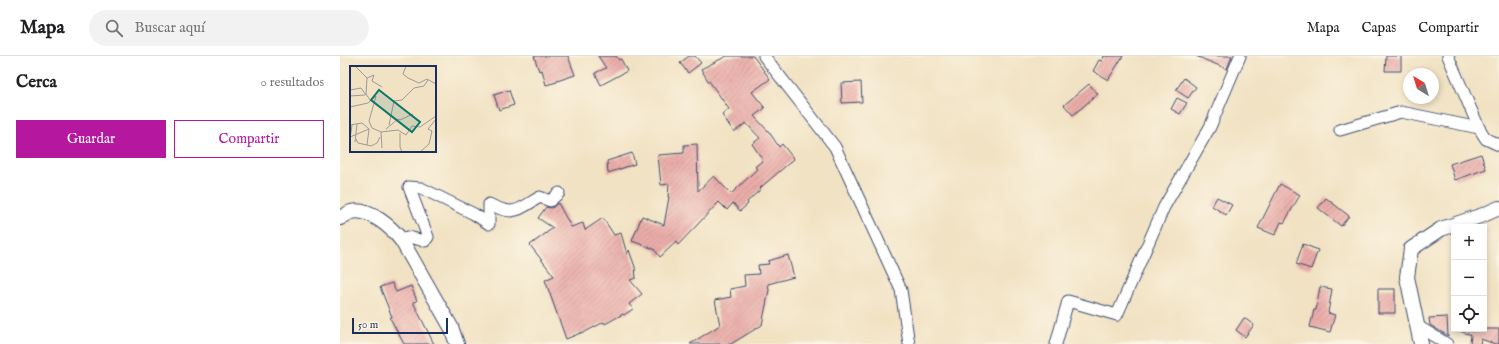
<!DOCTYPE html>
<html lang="es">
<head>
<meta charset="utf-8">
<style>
	body { margin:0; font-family:"IM FELL English",serif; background:#f2f2f2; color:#202124 }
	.controls { position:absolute; right:12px; bottom:12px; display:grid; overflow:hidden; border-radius:0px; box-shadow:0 2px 6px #0003 }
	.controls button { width:36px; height:36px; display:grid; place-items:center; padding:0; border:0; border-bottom:1px solid #e0e0e0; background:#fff; color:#202124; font:20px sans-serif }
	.compass { position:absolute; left:1063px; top:12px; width:36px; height:36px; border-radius:50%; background:#fff; box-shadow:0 2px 6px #0003; rotate:322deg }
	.scale { position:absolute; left:12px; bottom:10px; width:96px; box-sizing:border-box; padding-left:4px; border:2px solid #1b2f5e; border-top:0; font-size:11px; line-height:14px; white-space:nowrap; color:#1b2f5e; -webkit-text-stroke:3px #fcf5e5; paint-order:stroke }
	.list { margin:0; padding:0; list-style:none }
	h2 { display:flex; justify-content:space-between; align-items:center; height:52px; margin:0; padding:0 16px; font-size:17px }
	h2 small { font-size:13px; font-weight:400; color:#757577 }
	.actions { display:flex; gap:8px; padding:12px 16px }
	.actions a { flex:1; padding:9px 0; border:1px solid #b5179e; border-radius:0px; text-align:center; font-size:14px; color:#b5179e }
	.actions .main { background:#b5179e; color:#fff }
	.icon { flex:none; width:22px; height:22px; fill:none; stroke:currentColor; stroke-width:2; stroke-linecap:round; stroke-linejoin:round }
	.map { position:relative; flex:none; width:1159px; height:288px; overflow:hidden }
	header { display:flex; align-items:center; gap:24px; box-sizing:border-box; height:56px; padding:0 20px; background:#fff; border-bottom:1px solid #e0e0e0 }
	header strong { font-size:19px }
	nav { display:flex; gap:22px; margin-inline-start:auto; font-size:14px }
	.search { width:280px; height:36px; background:#f2f2f2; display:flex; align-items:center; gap:10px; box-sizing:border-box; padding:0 14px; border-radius:22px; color:#757577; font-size:15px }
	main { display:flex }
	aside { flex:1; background:#fff }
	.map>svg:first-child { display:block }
</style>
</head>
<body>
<header>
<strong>Mapa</strong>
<div class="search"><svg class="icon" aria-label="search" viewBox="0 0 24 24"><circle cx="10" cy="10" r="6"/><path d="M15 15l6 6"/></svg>Buscar aquí</div>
<nav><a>Mapa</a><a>Capas</a><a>Compartir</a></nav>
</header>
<main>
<aside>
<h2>Cerca<small>0 resultados</small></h2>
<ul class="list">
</ul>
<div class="actions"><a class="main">Guardar</a><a>Compartir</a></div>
</aside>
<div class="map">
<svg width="1159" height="288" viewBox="0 0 1159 288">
	<defs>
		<pattern id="building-hatch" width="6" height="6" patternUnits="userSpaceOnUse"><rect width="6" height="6" fill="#ebada9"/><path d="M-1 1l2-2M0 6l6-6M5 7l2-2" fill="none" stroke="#be8d8d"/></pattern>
	</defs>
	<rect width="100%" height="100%" fill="#fcf5e5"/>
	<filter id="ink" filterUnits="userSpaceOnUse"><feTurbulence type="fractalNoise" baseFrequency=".025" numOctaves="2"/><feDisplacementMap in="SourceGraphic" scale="8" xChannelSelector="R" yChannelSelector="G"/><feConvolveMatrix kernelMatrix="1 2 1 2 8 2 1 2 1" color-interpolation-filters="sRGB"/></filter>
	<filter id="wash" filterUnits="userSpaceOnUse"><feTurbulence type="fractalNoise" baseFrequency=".012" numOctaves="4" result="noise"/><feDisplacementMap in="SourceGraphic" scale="16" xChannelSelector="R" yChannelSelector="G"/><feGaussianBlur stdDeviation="0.9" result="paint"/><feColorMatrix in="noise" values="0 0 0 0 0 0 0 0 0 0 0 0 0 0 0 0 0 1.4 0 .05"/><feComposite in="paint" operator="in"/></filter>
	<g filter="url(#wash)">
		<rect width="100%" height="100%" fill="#f1e2c3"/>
		<g id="blocks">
			<g fill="url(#building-hatch)">
				<polygon points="194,0 228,0 235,19 217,25 217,26 206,29 202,14 199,15"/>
				<polygon points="258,0 276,0 279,4 281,3 287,15 261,29 255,17 266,12"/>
				<polygon points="349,0 355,0 361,7 348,17 340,7"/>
				<polygon points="387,0 413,0 430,23 412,36 425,52 414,60 429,76 439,91 442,88 454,103 420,132 421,133 407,146 408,148 400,155 393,147 387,154 379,146 338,189 336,186 320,201 314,193 292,185 302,160 324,169 329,141 328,141 329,128 321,129 318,99 344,97 344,89 357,88 358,135 374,120 391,138 417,113 415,111 423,104 412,88 420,82 406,67 394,76 382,59 389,53 369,25 368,25 361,13"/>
				<polygon points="764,0 783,0 768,24 753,15 759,4 762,5"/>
				<polygon points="856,0 892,0 887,13"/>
				<polygon points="1046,0 1061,0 1061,15 1045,15"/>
				<polygon points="844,22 856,31 848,42 836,34"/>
				<polygon points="521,26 522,46 502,47 501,27"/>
				<polygon points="749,28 758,38 733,59 724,49"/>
				<polygon points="169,34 174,49 159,54 154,39"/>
				<polygon points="837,42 847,47 840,58 831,53"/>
				<polygon points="292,97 295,108 268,117 267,105"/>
				<polygon points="1141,98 1146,113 1115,124 1110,108"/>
				<polygon points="940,128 960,139 944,167 941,166 935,179 918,172"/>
				<polygon points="877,141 892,149 886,159 872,150"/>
				<polygon points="986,142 1009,160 1001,170 978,152"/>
				<polygon points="218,147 231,171 243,167 245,174 263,162 274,179 281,177 287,198 289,194 295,211 296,222 290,224 302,238 289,248 293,253 284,259 283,258 265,268 264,266 243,277 243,276 226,283 205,224 214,220 190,189 213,172 198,162 206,151 212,152"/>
				<polygon points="963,188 978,194 971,213 956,208"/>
				<polygon points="448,199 454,221 428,228 429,234 422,269 391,288 350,288 380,269 375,244 391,241 390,233 405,230 404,219 419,218 418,209 429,208 428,205"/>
				<polygon points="52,227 56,236 71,230 77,245 73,246 94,288 64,288 50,262 52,261 40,231"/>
				<polygon points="980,231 992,233 988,257 995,259 990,276 970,271 974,254 976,254"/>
				<rect x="1038" y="233" width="17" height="24"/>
				<polygon points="1107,261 1108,280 1090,269 1089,262"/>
				<polygon points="904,262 914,269 905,281 896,274"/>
				<polygon points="1118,273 1159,273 1159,288 1155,288 1141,283 1140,288 1130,288 1131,279 1117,274"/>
			</g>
		</g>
	</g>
	<g filter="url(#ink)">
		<use href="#blocks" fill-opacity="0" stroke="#3b4a6d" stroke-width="1"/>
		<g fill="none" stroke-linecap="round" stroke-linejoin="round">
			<defs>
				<g id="minor">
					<polyline points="424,0 495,91 561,234 569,288"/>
					<polyline points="1108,0 1139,72"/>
					<polyline points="1000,74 1061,56 1139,72 1146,83 1159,89"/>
					<path d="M62,185L68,181L85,185L88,181L69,131L81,132L134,158L149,168V148C175,161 177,154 200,141L210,145L219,137"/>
					<polyline points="1076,269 1107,288"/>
					<polyline points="716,288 728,245 777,259 824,151 870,71 900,0"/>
				</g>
				<g id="tertiary">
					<path d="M0,162C4,160 8,157 11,156C29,151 52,172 62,185L111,271L117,288"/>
					<polyline points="1081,288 1067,221 1071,193 1101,173 1143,159 1159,152"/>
				</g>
			</defs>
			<use href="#minor" stroke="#3b4a6d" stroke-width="13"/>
			<use href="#tertiary" stroke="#3b4a6d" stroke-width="16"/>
			<use href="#minor" stroke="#fff" stroke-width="11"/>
			<use href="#tertiary" stroke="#fff" stroke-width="14"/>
		</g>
	</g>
	<g transform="translate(10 10)">
		<rect width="86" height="86" fill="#f1e2c3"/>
		<path fill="none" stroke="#9b9a9b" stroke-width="1" d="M5,0L17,12L16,28L20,34M56,0L53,8L58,12L69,17L77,13L86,18M17,12L24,9L22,15L32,21M0,24L11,22L16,29M0,30L15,29M0,41L18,37L26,30L19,55L22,62L31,66L48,64L56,69L62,60L70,61L86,50M0,59L12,57L19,63L17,79L21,80L27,77L30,71M39,59L44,35L52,34L64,22L74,20L78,14M36,63L48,53L50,54L63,48M31,66L32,82M50,67V81L52,86M0,71L19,63M0,73L2,59M6,73L8,77L17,79M5,76L7,58M70,86L79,78L82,65L78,63L86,53"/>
		<path fill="#0f766e" fill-opacity="0.15" stroke="#0f766e" stroke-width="2" d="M29,24L70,56L62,66L21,34Z"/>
		<rect width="86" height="86" fill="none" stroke="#1b2f5e" stroke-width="2"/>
	</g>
</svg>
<div class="controls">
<button>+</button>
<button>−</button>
<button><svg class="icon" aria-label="locate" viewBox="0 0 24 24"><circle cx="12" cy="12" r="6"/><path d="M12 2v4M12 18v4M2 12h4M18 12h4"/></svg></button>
</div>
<svg class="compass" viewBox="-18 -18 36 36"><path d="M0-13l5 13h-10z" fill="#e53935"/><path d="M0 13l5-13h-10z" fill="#757577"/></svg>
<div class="scale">50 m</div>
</div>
</main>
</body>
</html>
